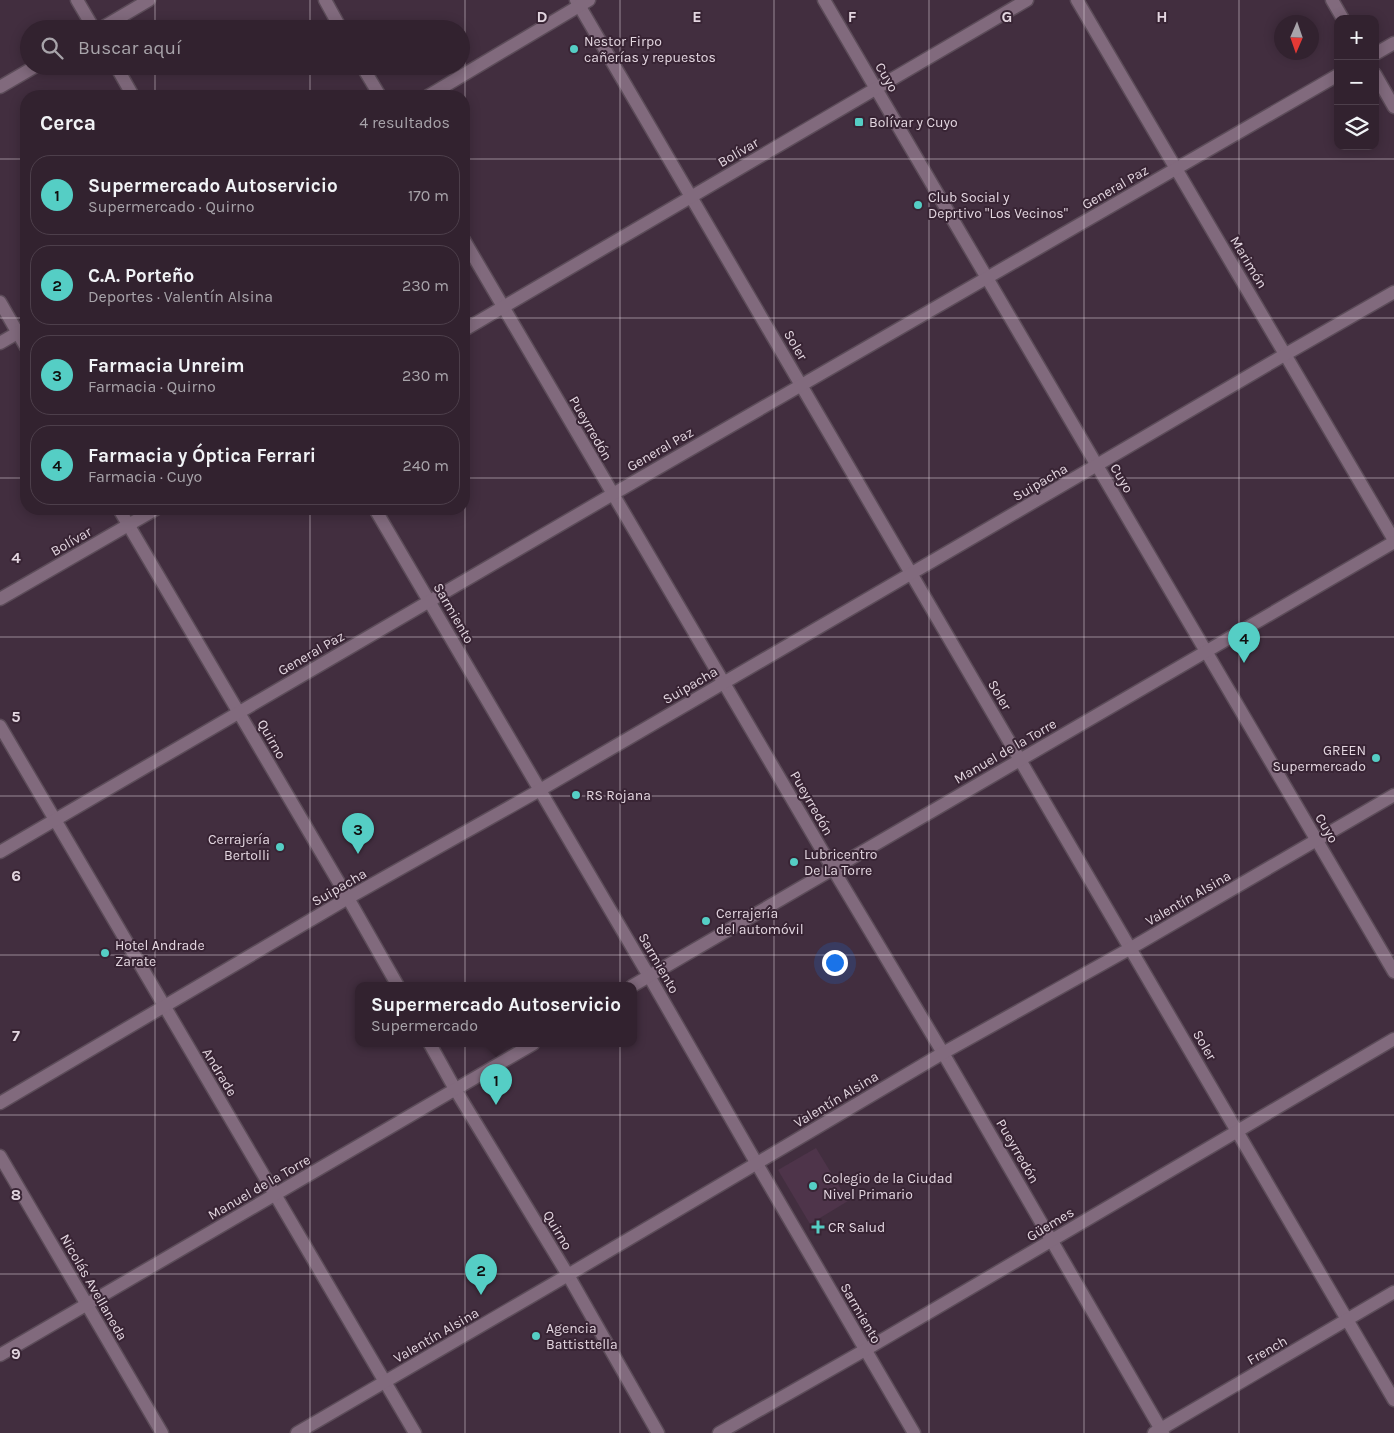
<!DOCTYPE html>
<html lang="es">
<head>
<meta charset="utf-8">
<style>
	body { margin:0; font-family:Karla,sans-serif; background:#3a2a37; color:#f1f3f6 }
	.controls { position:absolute; right:15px; top:15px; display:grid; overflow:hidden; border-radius:10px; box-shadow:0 2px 12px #0003 }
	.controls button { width:45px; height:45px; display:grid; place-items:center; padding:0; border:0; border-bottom:1px solid #4d3f4b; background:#32222f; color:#f1f3f6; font:25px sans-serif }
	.compass { position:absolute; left:1274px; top:15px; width:45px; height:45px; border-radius:50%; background:#32222f; box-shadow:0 2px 12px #0003; rotate:182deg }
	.you { position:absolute; left:834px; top:962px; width:18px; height:18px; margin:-12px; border:4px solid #fff; border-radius:50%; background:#1a73e8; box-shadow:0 0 0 8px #1a73e833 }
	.badge { display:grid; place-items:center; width:32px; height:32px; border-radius:50%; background:#55cec5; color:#111; font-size:16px; font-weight:700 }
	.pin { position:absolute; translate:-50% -41px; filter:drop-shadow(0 1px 2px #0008) }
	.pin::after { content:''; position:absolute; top:26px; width:18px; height:15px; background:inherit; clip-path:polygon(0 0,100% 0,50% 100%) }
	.popup { position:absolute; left:355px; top:982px; width:282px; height:65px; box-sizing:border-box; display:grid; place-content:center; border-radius:10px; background:#32222f; filter:drop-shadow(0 1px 4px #0005); font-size:16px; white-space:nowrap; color:#a8a4aa }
	.popup b { font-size:19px; color:#f1f3f6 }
	.popup::after { content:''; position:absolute; left:50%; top:100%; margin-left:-10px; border:10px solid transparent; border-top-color:#32222f }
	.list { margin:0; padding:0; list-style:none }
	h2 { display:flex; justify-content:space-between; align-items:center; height:65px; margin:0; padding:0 20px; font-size:21px }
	h2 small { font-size:16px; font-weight:400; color:#a8a4aa }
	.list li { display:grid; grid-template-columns:32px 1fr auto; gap:15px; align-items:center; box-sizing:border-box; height:80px; margin:0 10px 10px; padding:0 10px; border:1px solid #4d3f4b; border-radius:20px }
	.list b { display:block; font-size:19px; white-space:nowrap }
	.list p { margin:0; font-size:16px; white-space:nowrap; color:#a8a4aa }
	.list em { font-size:16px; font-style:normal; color:#a8a4aa }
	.icon { flex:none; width:28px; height:28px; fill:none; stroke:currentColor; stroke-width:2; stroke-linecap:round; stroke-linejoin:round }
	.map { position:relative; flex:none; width:1394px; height:1433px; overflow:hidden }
	.search { position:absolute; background:#32222f; box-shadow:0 2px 12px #0003; left:20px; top:20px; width:450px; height:55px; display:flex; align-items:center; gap:12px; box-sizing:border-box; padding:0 18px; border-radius:28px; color:#a8a4aa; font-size:19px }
	.panel { position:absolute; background:#32222f; box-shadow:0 2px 12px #0003; left:20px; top:90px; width:450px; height:425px; border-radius:20px }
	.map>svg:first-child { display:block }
</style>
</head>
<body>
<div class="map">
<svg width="1394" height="1433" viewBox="0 0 1394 1433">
	<rect width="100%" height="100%" fill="#422e3f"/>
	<polygon fill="#4e344a" points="816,1148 848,1201 810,1224 778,1170"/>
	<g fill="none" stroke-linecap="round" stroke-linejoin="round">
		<defs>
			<g id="minor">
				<polyline points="77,0 94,29"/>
				<polyline points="325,0 341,29"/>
				<polyline points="576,0 1394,1400"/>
				<polyline points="824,0 1394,972"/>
				<polyline points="1077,0 1394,540"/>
				<polyline points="1332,0 1343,19"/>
				<polyline points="100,29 149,0"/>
				<polyline points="1375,54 1394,43"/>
				<polyline points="116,66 133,96"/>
				<polyline points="362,66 380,96"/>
				<polyline points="1375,74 1394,107"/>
				<polyline points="0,87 36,66"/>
				<polyline points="428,96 589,0"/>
				<polyline points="464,240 833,869 943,1053 1163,1433"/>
				<polyline points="0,302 26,347"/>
				<polyline points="464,330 1027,0"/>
				<polyline points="0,343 26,328"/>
				<polyline points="119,509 348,898 398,986"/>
				<polyline points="375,509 649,976 757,1164 914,1433"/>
				<polyline points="0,599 156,509"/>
				<polyline points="0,726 415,1433"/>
				<polyline points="0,852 613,494 1338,75"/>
				<polyline points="632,986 1394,542"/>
				<polyline points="430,1044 455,1089 568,1275 658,1433"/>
				<polyline points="0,1103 348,898 540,790 1097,465 1286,354 1394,292"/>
				<polyline points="0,1156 162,1433"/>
				<polyline points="0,1355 533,1044"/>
				<polyline points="297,1433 568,1275 943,1053 1131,948 1394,795"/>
				<polyline points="719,1433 865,1350 1394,1039"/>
				<polyline points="1154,1433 1394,1292"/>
			</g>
		</defs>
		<use href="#minor" stroke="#5c4c59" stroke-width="15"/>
		<use href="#minor" stroke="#816a7d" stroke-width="12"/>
	</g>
	<path fill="none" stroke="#e3d6e0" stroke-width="1" stroke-opacity="0.55" d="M155,0V29M310,0V29M465,0V1433M620,0V1433M774,0V1433M929,0V1433M1084,0V1433M1239,0V1433M155,66V96M310,66V96M0,159H26M464,159H1394M0,318H26M464,318H1394M0,478H26M464,478H1394M155,509V1433M310,509V1433M0,637H1394M0,796H1394M0,955H1394M0,1115H1394M0,1274H1394"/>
	<g fill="#55cec5" stroke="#382434" stroke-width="2">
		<circle cx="574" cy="49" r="5"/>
		<rect x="854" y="117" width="10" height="10" rx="2.5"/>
		<circle cx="918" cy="205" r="5"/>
		<circle cx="1376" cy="758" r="5"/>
		<circle cx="576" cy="795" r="5"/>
		<circle cx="280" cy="847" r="5"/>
		<circle cx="794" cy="862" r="5"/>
		<circle cx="706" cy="921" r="5"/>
		<circle cx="105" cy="953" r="5"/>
		<circle cx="813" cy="1186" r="5"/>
		<path d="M815.5 1219.5h5v5h5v5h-5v5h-5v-5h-5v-5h5z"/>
		<circle cx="536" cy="1336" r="5"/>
	</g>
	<g text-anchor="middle" stroke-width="4" stroke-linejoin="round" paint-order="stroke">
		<g font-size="14" fill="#e3d6e0" stroke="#382434" text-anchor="start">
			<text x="584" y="46">Nestor Firpo<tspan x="584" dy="16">cañerías y repuestos</tspan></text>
			<text x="869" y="127">Bolívar y Cuyo</text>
			<text x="928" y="202">Club Social y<tspan x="928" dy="16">Deprtivo "Los Vecinos"</tspan></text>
			<text x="1366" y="755" text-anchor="end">GREEN<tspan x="1366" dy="16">Supermercado</tspan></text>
			<text x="586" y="800">RS Rojana</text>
			<text x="270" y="844" text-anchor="end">Cerrajería<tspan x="270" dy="16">Bertolli</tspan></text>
			<text x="804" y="859">Lubricentro<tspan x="804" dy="16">De La Torre</tspan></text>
			<text x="716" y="918">Cerrajería<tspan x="716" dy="16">del automóvil</tspan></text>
			<text x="115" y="950">Hotel Andrade<tspan x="115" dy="16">Zarate</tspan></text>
			<text x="823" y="1183">Colegio de la Ciudad<tspan x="823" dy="16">Nivel Primario</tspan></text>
			<text x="828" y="1232">CR Salud</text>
			<text x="546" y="1333">Agencia<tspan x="546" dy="16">Battisttella</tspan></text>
		</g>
		<g font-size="14" fill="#e3d6e0" stroke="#382434">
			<text transform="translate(887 77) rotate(60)" y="5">Cuyo</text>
			<text transform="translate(738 152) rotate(-30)" y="5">Bolívar</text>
			<text transform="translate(1115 187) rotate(-30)" y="5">General Paz</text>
			<text transform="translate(1249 262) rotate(59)" y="5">Marimón</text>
			<text transform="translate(796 345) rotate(60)" y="5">Soler</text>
			<text transform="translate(591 428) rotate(60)" y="5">Pueyrredón</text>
			<text transform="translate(660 449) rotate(-30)" y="5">General Paz</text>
			<text transform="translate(1122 478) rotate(60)" y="5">Cuyo</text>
			<text transform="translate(1040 482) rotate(-30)" y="5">Suipacha</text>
			<text transform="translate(71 541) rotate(-30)" y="5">Bolívar</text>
			<text transform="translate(454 613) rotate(60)" y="5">Sarmiento</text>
			<text transform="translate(311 653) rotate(-30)" y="5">General Paz</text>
			<text transform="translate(690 685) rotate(-30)" y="5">Suipacha</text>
			<text transform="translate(1000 695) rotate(60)" y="5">Soler</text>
			<text transform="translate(272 739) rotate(60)" y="5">Quirno</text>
			<text transform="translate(1005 751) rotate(-30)" y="5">Manuel de la Torre</text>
			<text transform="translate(812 803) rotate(60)" y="5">Pueyrredón</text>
			<text transform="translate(1327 828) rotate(60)" y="5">Cuyo</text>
			<text transform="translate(339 887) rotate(-30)" y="5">Suipacha</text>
			<text transform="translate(1188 898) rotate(-30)" y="5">Valentín Alsina</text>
			<text transform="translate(659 963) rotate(60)" y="5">Sarmiento</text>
			<text transform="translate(1205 1045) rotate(60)" y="5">Soler</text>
			<text transform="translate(220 1072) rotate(59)" y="5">Andrade</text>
			<text transform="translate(836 1099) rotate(-31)" y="5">Valentín Alsina</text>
			<text transform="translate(1018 1151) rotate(60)" y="5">Pueyrredón</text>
			<text transform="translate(259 1187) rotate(-30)" y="5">Manuel de la Torre</text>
			<text transform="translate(1050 1224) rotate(-31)" y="5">Güemes</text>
			<text transform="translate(558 1230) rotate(59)" y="5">Quirno</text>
			<text transform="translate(94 1287) rotate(60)" y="5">Nicolás Avellaneda</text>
			<text transform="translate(861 1313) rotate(60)" y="5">Sarmiento</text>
			<text transform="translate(436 1335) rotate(-30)" y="5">Valentín Alsina</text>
			<text transform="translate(1267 1350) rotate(-30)" y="5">French</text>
		</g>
	</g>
	<g font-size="16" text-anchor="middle" font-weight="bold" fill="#e3d6e0" stroke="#382434" stroke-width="4" stroke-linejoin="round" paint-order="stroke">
		<text x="542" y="22">D</text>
		<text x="697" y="22">E</text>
		<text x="852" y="22">F</text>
		<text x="1007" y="22">G</text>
		<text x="1162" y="22">H</text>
		<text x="16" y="563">4</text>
		<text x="16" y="722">5</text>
		<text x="16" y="881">6</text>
		<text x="16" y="1041">7</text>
		<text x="16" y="1200">8</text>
		<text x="16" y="1359">9</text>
	</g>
</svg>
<div class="controls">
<button>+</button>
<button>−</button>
<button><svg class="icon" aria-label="layers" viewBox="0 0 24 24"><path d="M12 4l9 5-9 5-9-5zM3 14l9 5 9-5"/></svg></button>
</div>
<svg class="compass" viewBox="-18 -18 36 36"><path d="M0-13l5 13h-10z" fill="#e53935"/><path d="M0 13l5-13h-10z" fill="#a8a4aa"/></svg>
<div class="you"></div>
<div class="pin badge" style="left:496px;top:1105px">1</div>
<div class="popup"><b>Supermercado Autoservicio</b>Supermercado</div>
<div class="pin badge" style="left:481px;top:1295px">2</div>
<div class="pin badge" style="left:358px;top:854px">3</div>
<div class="pin badge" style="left:1244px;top:663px">4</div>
<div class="search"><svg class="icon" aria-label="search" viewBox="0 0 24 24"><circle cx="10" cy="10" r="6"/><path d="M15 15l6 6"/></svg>Buscar aquí</div>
<section class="panel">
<h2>Cerca<small>4 resultados</small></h2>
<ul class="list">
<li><span class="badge">1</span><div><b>Supermercado Autoservicio</b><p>Supermercado · Quirno</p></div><em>170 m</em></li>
<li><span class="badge">2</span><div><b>C.A. Porteño</b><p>Deportes · Valentín Alsina</p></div><em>230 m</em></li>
<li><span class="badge">3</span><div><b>Farmacia Unreim</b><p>Farmacia · Quirno</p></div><em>230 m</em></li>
<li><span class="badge">4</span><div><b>Farmacia y Óptica Ferrari</b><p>Farmacia · Cuyo</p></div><em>240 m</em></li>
</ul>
</section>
</div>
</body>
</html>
